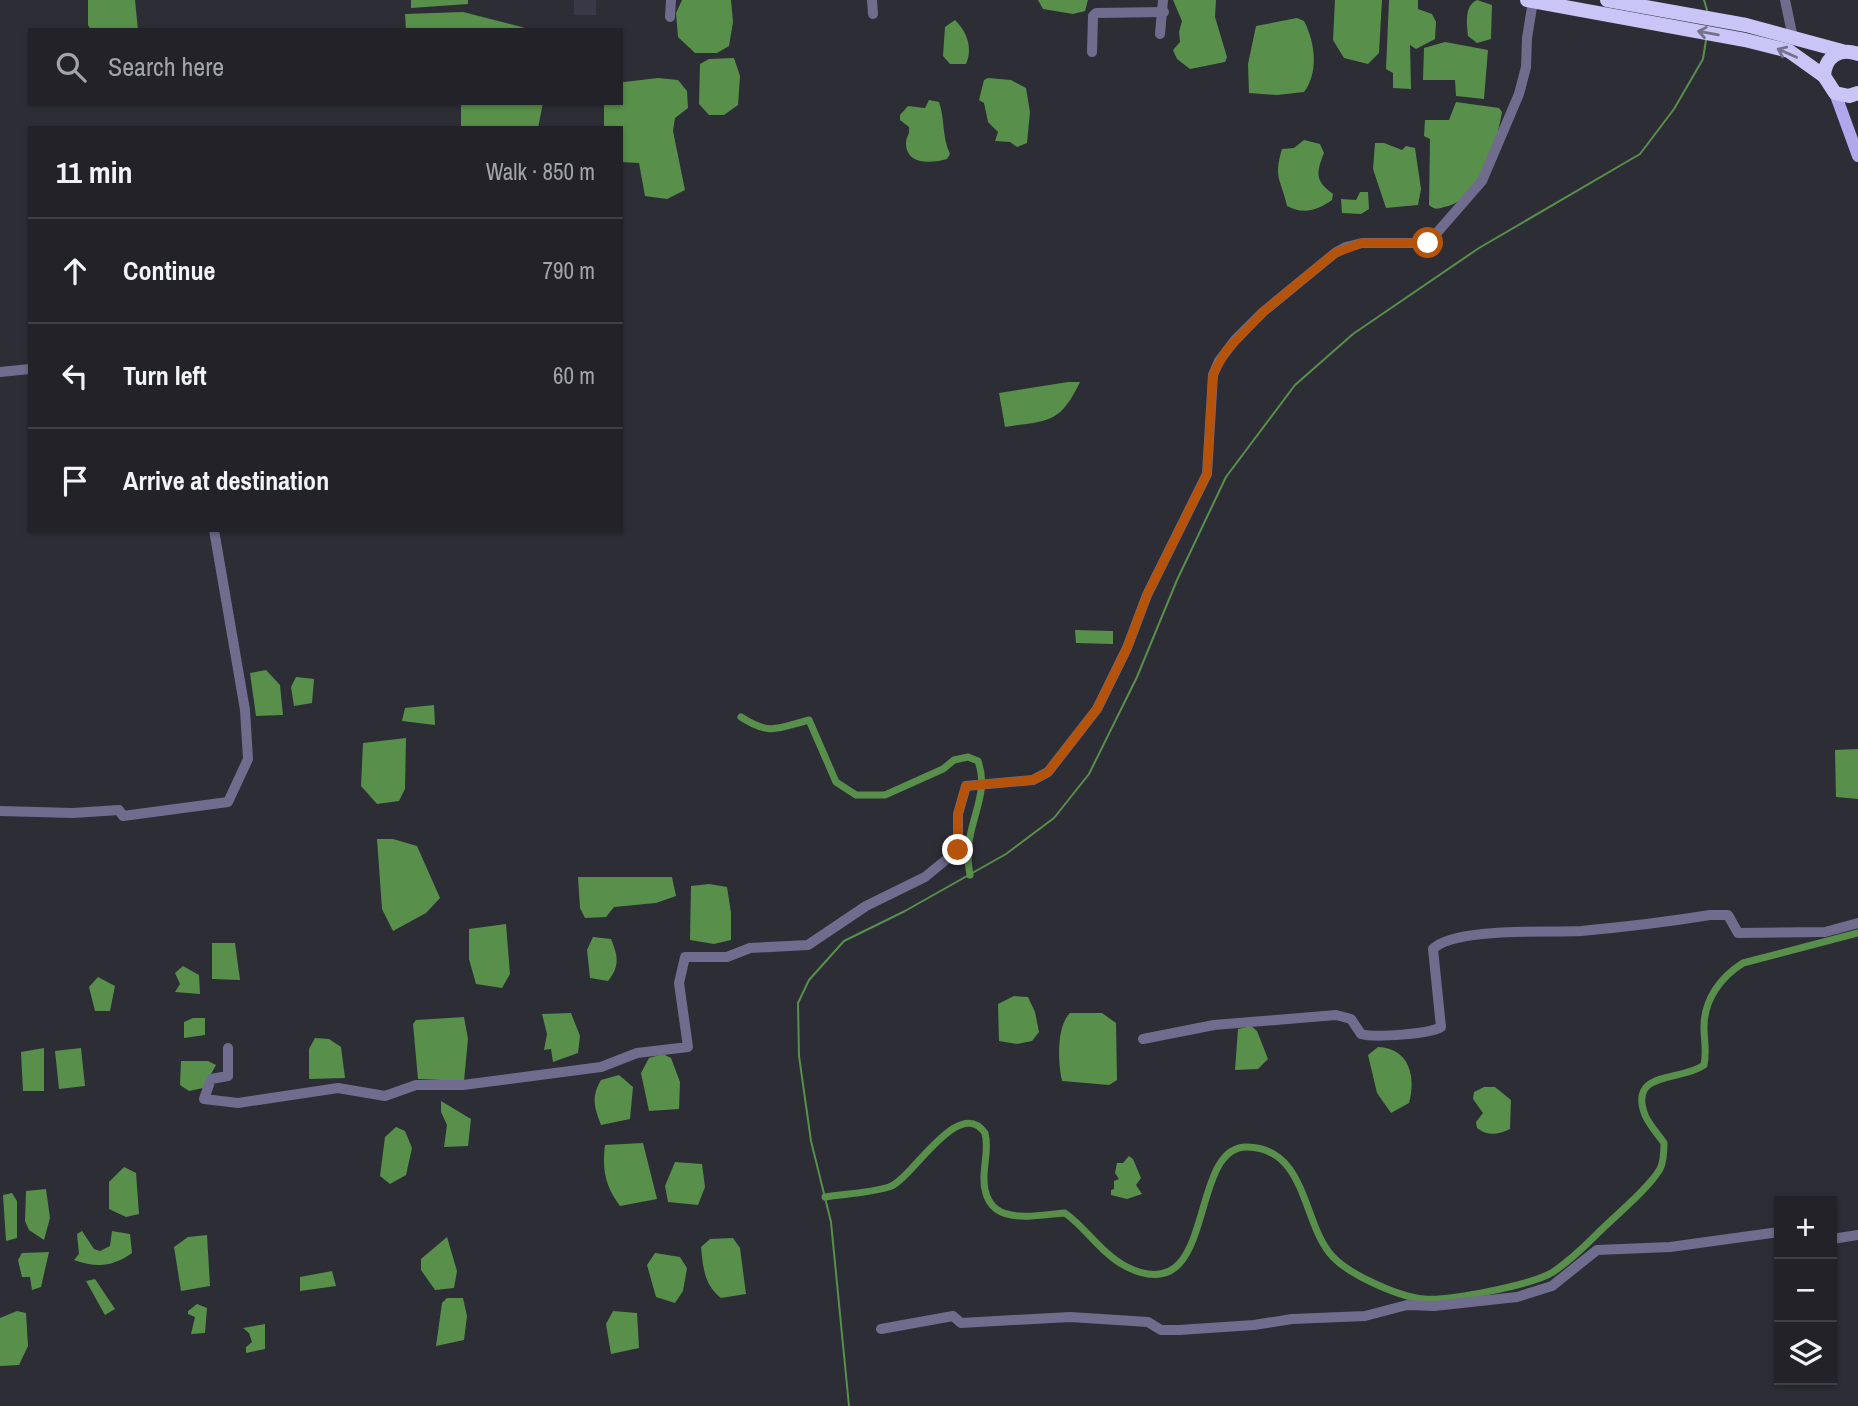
<!DOCTYPE html>
<html lang="en">
<head>
<meta charset="utf-8">
<style>
	body { margin:0; font-family:"Archivo Narrow",sans-serif; background:#2a2a30; color:#f1f3f6 }
	.controls { position:absolute; right:21px; bottom:21px; display:grid; overflow:hidden; border-radius:0px; box-shadow:0 2px 5px #0004 }
	.controls button { width:63px; height:63px; display:grid; place-items:center; padding:0; border:0; border-bottom:2px solid #3f3f45; background:#222228; color:#f1f3f6; font:35px sans-serif }
	.stop { position:absolute; width:21px; height:21px; margin:-16px; border:5px solid #b45309; border-radius:50%; background:#fff }
	.stop.end { background:#b45309; border-color:#fff; box-shadow:0 2px 7px #0008 }
	.list { margin:0; padding:0; list-style:none }
	h2 { display:flex; justify-content:space-between; align-items:center; height:91px; margin:0; padding:0 28px; font-size:30px }
	h2 small { font-size:23px; font-weight:400; color:#a2a4a8 }
	.list li { display:grid; grid-template-columns:46px 1fr auto; gap:21px; align-items:center; box-sizing:border-box; height:105px; padding:0 28px; border-top:2px solid #3f3f45 }
	.list b { display:block; font-size:26px; white-space:nowrap }
	.list em { font-size:23px; font-style:normal; color:#a2a4a8 }
	.icon { flex:none; width:38px; height:38px; fill:none; stroke:currentColor; stroke-width:2; stroke-linecap:round; stroke-linejoin:round }
	.map { position:relative; flex:none; width:1858px; height:1406px; overflow:hidden }
	.search { position:absolute; background:#222228; box-shadow:0 2px 5px #0004; left:28px; top:28px; width:595px; height:77px; display:flex; align-items:center; gap:18px; box-sizing:border-box; padding:0 24px; border-radius:0px; color:#a2a4a8; font-size:26px }
	.panel { position:absolute; background:#222228; box-shadow:0 2px 5px #0004; left:28px; top:126px; width:595px; height:406px; border-radius:0px }
	.map>svg:first-child { display:block }
</style>
</head>
<body>
<div class="map">
<svg width="1858" height="1406" viewBox="0 0 1858 1406">
	<rect width="100%" height="100%" fill="#2d2d36"/>
	<rect fill="#393846" x="574" y="0" width="22" height="15"/>
	<g fill="#588f4b">
		<polygon points="88,0 135,0 138,30 91,30 88,25"/>
		<polygon points="411,0 468,0 468,4 411,8"/>
		<polygon points="682,0 731,0 733,22 729,46 717,53 695,53 678,37 676,13"/>
		<polygon points="1038,0 1088,0 1085,11 1073,14 1043,9"/>
		<polygon points="1173,0 1216,0 1215,17 1227,57 1225,62 1190,69 1177,59 1173,50 1180,42 1179,32 1182,21"/>
		<polygon points="1335,0 1382,0 1379,53 1368,64 1344,58 1333,40"/>
		<polygon points="1389,0 1418,0 1418,9 1432,14 1436,22 1435,39 1416,49 1410,45 1411,89 1393,88 1393,73 1386,69"/>
		<path d="M1477,0L1492,5L1491,39L1477,43L1468,36C1467,23 1464,6 1477,0Z"/>
		<polygon points="463,12 533,30 406,30 405,14"/>
		<path d="M1297,18L1304,21C1315,42 1319,72 1304,92L1277,95L1249,93L1248,64L1256,26Z"/>
		<path d="M955,20C967,32 973,48 966,64H950L943,56L945,27Z"/>
		<polygon points="1445,42 1488,50 1484,99 1456,96 1455,80 1423,80 1424,48"/>
		<polygon points="734,58 740,76 738,105 724,115 709,115 699,104 700,64 709,59"/>
		<polygon points="658,78 678,80 687,91 688,108 675,118 673,131 685,190 667,199 645,196 639,163 621,162 621,128 604,128 604,103 621,103 621,80 624,82"/>
		<polygon points="988,78 1011,80 1026,88 1030,112 1027,143 1017,147 1010,142 995,141 998,132 988,122 984,103 979,100 984,80"/>
		<path d="M929,100L939,102C945,119 942,138 950,154L947,159C933,163 906,166 906,143C906,137 910,135 909,127L900,120V115L908,106L925,108Z"/>
		<path d="M1456,102L1499,108L1502,112C1496,145 1482,200 1444,207C1437,209 1435,210 1429,205L1430,139L1424,136L1425,120H1449Z"/>
		<polygon points="461,103 543,103 538,128 461,128"/>
		<path d="M1304,140L1320,144L1324,153C1316,173 1315,181 1333,194L1332,200C1318,210 1303,215 1287,206C1281,178 1273,179 1282,149L1294,148Z"/>
		<polygon points="1375,143 1384,143 1402,150 1406,146 1415,148 1421,189 1418,205 1386,208 1373,169"/>
		<polygon points="1360,192 1368,192 1369,209 1361,214 1342,213 1341,199 1356,200"/>
		<path d="M1068,382H1080C1059,425 1049,420 1005,427L999,393Z"/>
		<polygon points="1075,630 1113,631 1113,644 1076,643"/>
		<polygon points="266,670 280,685 283,715 256,716 250,673"/>
		<polygon points="296,677 314,679 312,703 294,706 291,687"/>
		<polygon points="434,705 435,725 402,721 405,708"/>
		<polygon points="406,738 405,789 399,801 377,804 361,786 363,743"/>
		<polygon points="1858,749 1858,799 1836,797 1835,750"/>
		<polygon points="377,839 393,839 417,846 440,898 426,913 393,931 382,909"/>
		<polygon points="578,877 672,877 676,896 656,903 614,907 606,917 585,918 580,908"/>
		<polygon points="709,884 727,887 731,913 731,940 714,944 690,940 691,886"/>
		<polygon points="506,924 510,974 502,988 476,984 469,959 469,929"/>
		<path d="M593,937L611,939C618,956 620,966 608,981L590,978L587,950Z"/>
		<polygon points="212,943 235,943 240,980 212,979"/>
		<polygon points="183,966 199,975 200,994 175,992 180,984 175,973"/>
		<polygon points="98,977 115,986 110,1011 95,1011 89,987"/>
		<polygon points="1014,996 1028,997 1035,1012 1039,1032 1032,1041 1017,1044 999,1041 998,1004"/>
		<polygon points="571,1013 580,1036 578,1053 553,1062 551,1049 544,1050 547,1034 542,1014"/>
		<path d="M1070,1013H1102L1116,1023L1117,1080L1109,1085L1062,1081C1058,1063 1056,1027 1070,1013Z"/>
		<polygon points="464,1017 468,1039 464,1081 418,1079 413,1024 416,1020"/>
		<polygon points="193,1018 205,1018 205,1035 184,1038 184,1022"/>
		<polygon points="1251,1026 1257,1031 1268,1059 1258,1069 1235,1070 1238,1029"/>
		<polygon points="315,1038 329,1039 341,1047 345,1078 309,1079 309,1049"/>
		<path d="M1378,1047C1410,1048 1416,1078 1409,1103L1391,1113L1377,1093L1368,1055Z"/>
		<polygon points="44,1048 44,1091 23,1091 21,1052"/>
		<polygon points="81,1048 85,1086 59,1089 55,1051"/>
		<polygon points="663,1054 671,1058 680,1082 679,1109 649,1111 641,1073 649,1058"/>
		<polygon points="181,1061 208,1061 216,1065 203,1088 189,1091 180,1085"/>
		<path d="M619,1075L633,1087L630,1119L601,1125C594,1107 591,1097 601,1080Z"/>
		<path d="M1484,1087H1495L1511,1100L1510,1129C1498,1135 1487,1136 1477,1128L1476,1122L1483,1113L1473,1099L1474,1092Z"/>
		<polygon points="441,1101 471,1119 468,1146 444,1147 447,1125 441,1112"/>
		<polygon points="396,1127 405,1131 412,1148 406,1175 390,1184 380,1176 385,1137"/>
		<path d="M643,1143L657,1199L620,1206C605,1186 602,1169 605,1145Z"/>
		<polygon points="1129,1156 1133,1159 1141,1178 1136,1185 1142,1194 1127,1199 1111,1195 1111,1190 1114,1189 1114,1181 1119,1179 1115,1173 1117,1163 1123,1163"/>
		<polygon points="675,1162 702,1164 705,1187 698,1205 668,1202 665,1186"/>
		<polygon points="124,1167 136,1173 139,1214 126,1217 109,1209 109,1182"/>
		<polygon points="46,1189 50,1218 44,1240 29,1230 25,1221 26,1191"/>
		<polygon points="12,1193 17,1201 17,1238 6,1241 3,1195"/>
		<path d="M82,1231L94,1249L100,1251L110,1246L112,1231L130,1234L132,1253C112,1267 97,1268 74,1260L79,1254L77,1234Z"/>
		<polygon points="207,1235 210,1286 181,1291 174,1247 188,1237"/>
		<polygon points="447,1237 457,1271 454,1288 435,1290 421,1270 421,1259"/>
		<path d="M733,1238L740,1248L746,1294L721,1298C704,1285 703,1267 701,1247L710,1239Z"/>
		<polygon points="49,1252 41,1287 32,1290 30,1277 22,1277 18,1260 22,1253"/>
		<polygon points="655,1253 680,1257 687,1268 683,1291 675,1303 656,1297 647,1265"/>
		<polygon points="332,1271 336,1286 300,1291 300,1277"/>
		<polygon points="95,1279 115,1309 105,1315 86,1281"/>
		<polygon points="447,1298 463,1298 467,1316 464,1340 436,1346 442,1303"/>
		<polygon points="197,1304 207,1308 205,1333 191,1334 195,1317 188,1314 188,1311"/>
		<polygon points="17,1311 26,1313 28,1346 19,1365 0,1366 0,1318"/>
		<polygon points="613,1311 637,1313 639,1348 611,1354 606,1324"/>
		<polygon points="265,1324 265,1349 246,1353 246,1347 252,1342 249,1333 243,1328"/>
	</g>
	<g fill="none" stroke-linecap="round" stroke-linejoin="round">
		<g stroke="#588f4b" stroke-width="2">
			<polyline points="1704,0 1707,10"/>
			<polyline points="849,1406 831,1222 811,1141 799,1056 798,1003 809,980 844,941 905,911 1006,854 1054,818 1089,774 1137,677 1177,580 1226,477 1295,385 1353,334 1479,248 1640,154 1674,109 1703,59 1706,40"/>
		</g>
		<g stroke="#588f4b" stroke-width="7">
			<path d="M741,717C770,736 778,728 809,720L836,782L856,795H885L943,769L954,760L968,757L978,761C992,800 960,827 970,875"/>
			<path d="M825,1197C845,1194 869,1193 889,1187C912,1180 958,1095 985,1133C989,1149 984,1162 984,1177C983,1229 1033,1215 1065,1213C1086,1228 1102,1254 1125,1266C1219,1314 1186,1146 1247,1147C1308,1148 1302,1225 1333,1257C1350,1275 1399,1297 1424,1299C1449,1301 1532,1285 1553,1272C1568,1262 1584,1247 1597,1234C1614,1217 1649,1188 1660,1169C1664,1161 1664,1151 1664,1143C1658,1134 1649,1125 1645,1115C1628,1070 1681,1082 1704,1065C1707,1051 1704,1041 1704,1027C1704,999 1721,977 1743,963L1858,933"/>
		</g>
		<g stroke="#6f6c8d" stroke-width="10">
			<polyline points="872,0 873,14"/>
			<polyline points="1785,0 1793,38"/>
			<polyline points="670,17 671,0"/>
			<polyline points="1160,34 1163,0"/>
			<polyline points="1092,52 1093,16 1096,13 1164,12"/>
			<polyline points="0,372 30,369"/>
			<polyline points="0,811 73,813 119,810 123,816 228,802 248,759 245,710 214,530"/>
			<path d="M1143,1039L1214,1025L1336,1015L1351,1019L1361,1034C1374,1038 1430,1034 1441,1027L1433,949C1454,927 1548,933 1581,931C1624,927 1667,922 1710,915H1728L1738,933L1825,932L1858,923"/>
			<polyline points="228,1048 228,1076 211,1079 204,1099 238,1103 338,1088 385,1096 416,1085 463,1085 601,1067 637,1053 688,1047 679,983 685,957 727,957 750,948 808,945 866,906 925,877 958,850 958,814 966,786 1033,780 1048,772 1097,709 1127,648 1147,595 1207,474 1213,375 1219,361 1235,340 1263,312 1335,253 1346,247 1362,243 1428,243 1482,181 1519,94 1526,67 1527,38 1533,1"/>
			<polyline points="1832,1239 1858,1235"/>
			<polyline points="881,1329 953,1316 961,1323 1070,1317 1148,1322 1161,1330 1179,1330 1254,1325 1292,1319 1365,1316 1407,1305 1434,1306 1517,1297 1552,1286 1597,1250 1670,1247 1779,1232"/>
		</g>
		<polyline stroke="#b0a8ed" stroke-width="12" points="1835,93 1858,156"/>
		<g stroke="#cac5f7" stroke-width="14">
			<polyline points="1527,0 1745,40 1789,51 1824,76"/>
			<polyline points="1607,0 1746,25 1842,51"/>
			<path d="M1858,54C1840,47 1825,57 1824,76L1835,93L1849,96L1858,93"/>
		</g>
	</g>
	<defs><path id="oneway-shaft" d="M-6 0H5M1.5-3L5.5 0L1.5 3" fill="none" stroke-width="1.6" stroke-linecap="round" stroke-linejoin="round" transform="scale(1.75)"/></defs>
	<g stroke="#74718d">
		<use href="#oneway-shaft" transform="translate(1708 33) rotate(-170)"/>
		<use href="#oneway-shaft" transform="translate(1787 53) rotate(-156)"/>
	</g>
	<g fill="none" stroke-linecap="round" stroke-linejoin="round">
		<polyline stroke="#b45309" stroke-width="9" points="958,850 958,814 966,786 1033,780 1048,772 1097,709 1127,648 1147,595 1207,474 1213,374 1226,351 1263,312 1335,253 1362,243 1428,243"/>
	</g>
</svg>
<div class="controls">
<button>+</button>
<button>−</button>
<button><svg class="icon" aria-label="layers" viewBox="0 0 24 24"><path d="M12 4l9 5-9 5-9-5zM3 14l9 5 9-5"/></svg></button>
</div>
<div class="stop" style="left:1428px;top:243px"></div>
<div class="stop end" style="left:958px;top:850px"></div>
<div class="search"><svg class="icon" aria-label="search" viewBox="0 0 24 24"><circle cx="10" cy="10" r="6"/><path d="M15 15l6 6"/></svg>Search here</div>
<section class="panel">
<h2>11 min<small>Walk · 850 m</small></h2>
<ul class="list">
<li><svg class="icon" aria-label="ahead" viewBox="0 0 24 24"><path d="M12 20V5M6 11l6-6 6 6"/></svg><div><b>Continue</b></div><em>790 m</em></li>
<li><svg class="icon" aria-label="left" viewBox="0 0 24 24"><path d="M17 20v-9H6M10 6l-5 5 5 5"/></svg><div><b>Turn left</b></div><em>60 m</em></li>
<li><svg class="icon" aria-label="arrive" viewBox="0 0 24 24"><path d="M6 21V4h12l-3 4 3 4H6"/></svg><div><b>Arrive at destination</b></div></li>
</ul>
</section>
</div>
</body>
</html>
